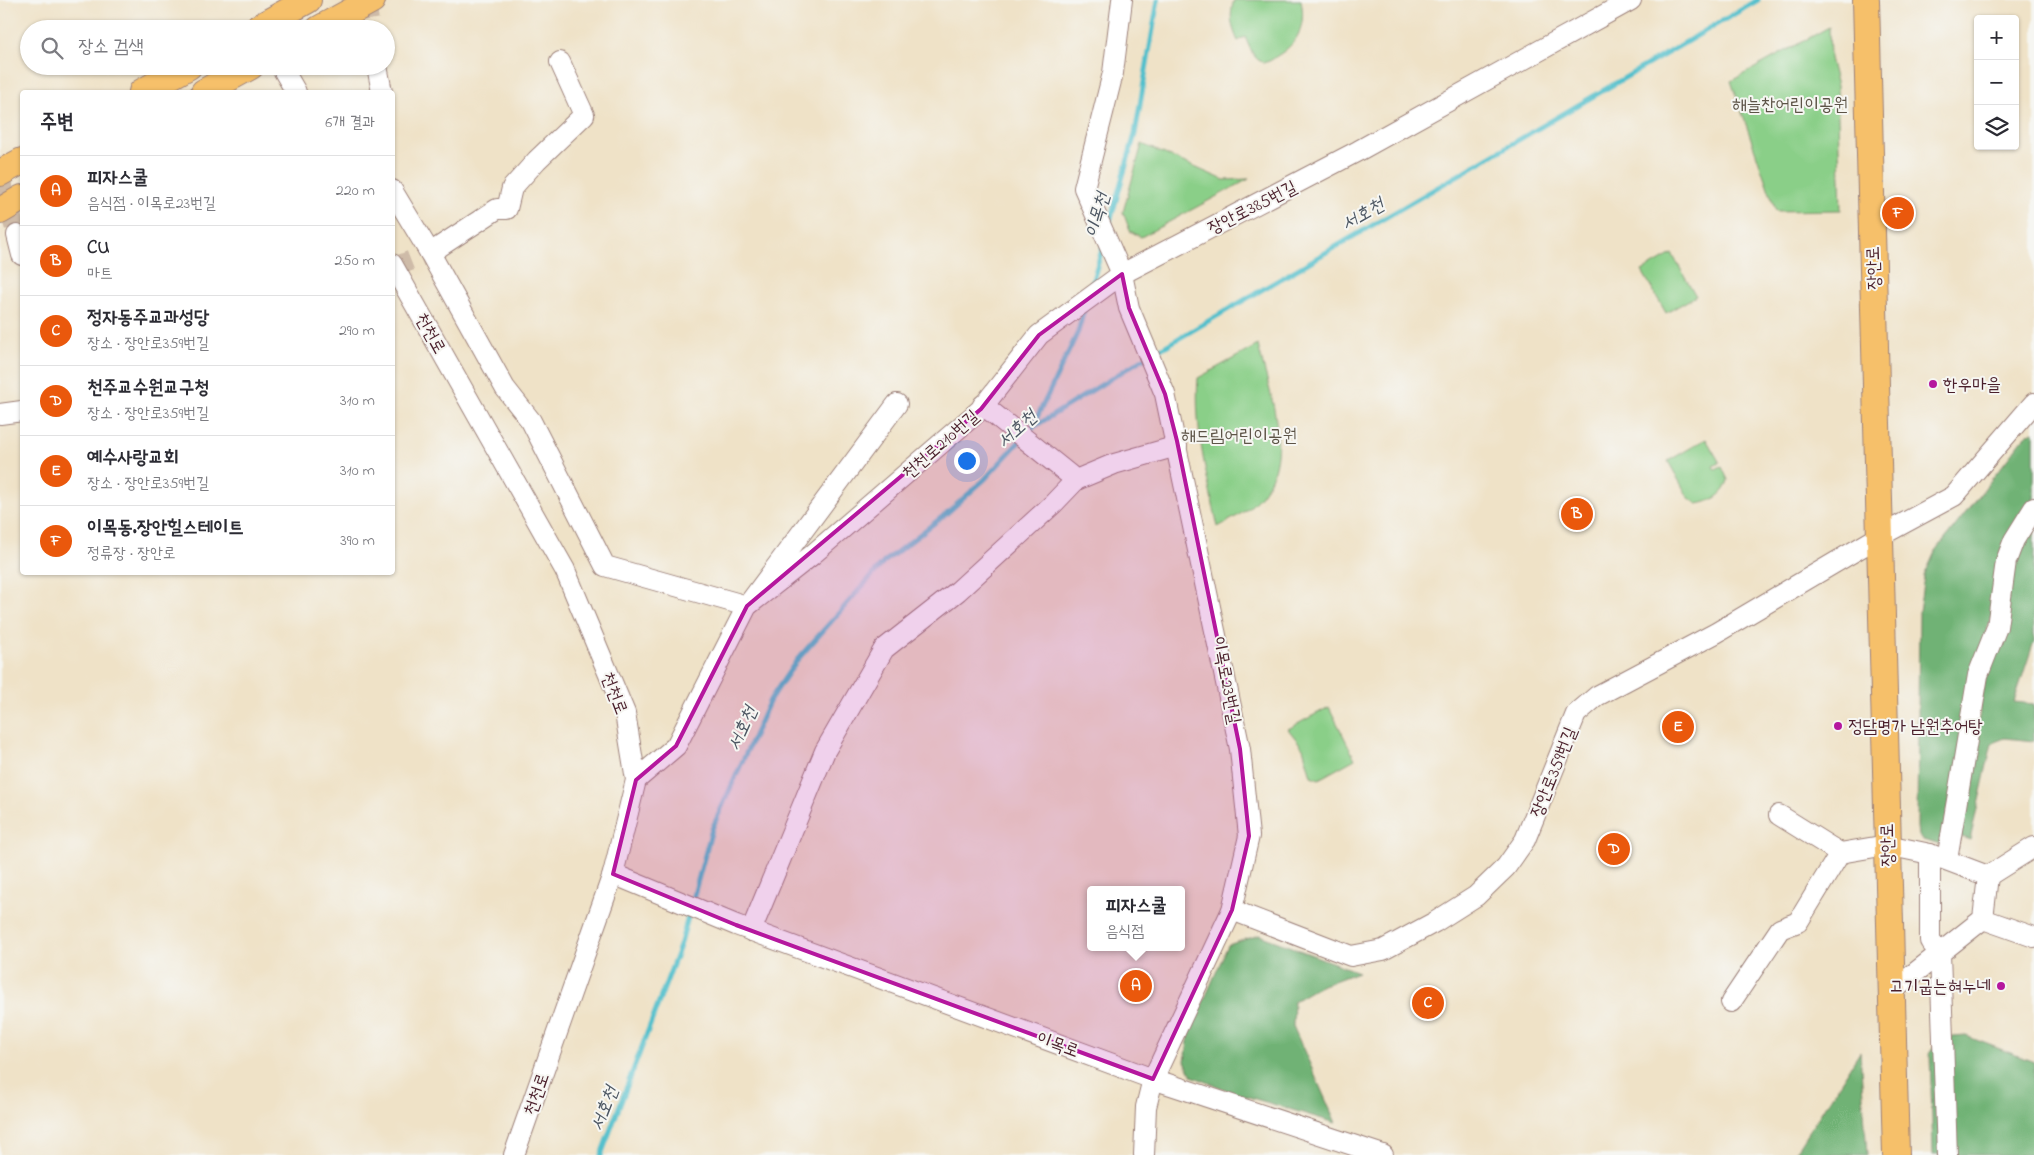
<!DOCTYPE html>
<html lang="ko">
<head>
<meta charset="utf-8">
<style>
	body { margin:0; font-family:"Indie Flower","Poor Story",sans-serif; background:#f2f2f3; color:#2b2b33 }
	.controls { position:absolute; right:15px; top:15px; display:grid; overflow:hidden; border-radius:5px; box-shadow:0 1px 4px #0004 }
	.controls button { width:45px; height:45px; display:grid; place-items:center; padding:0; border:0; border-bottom:1px solid #e1e1e2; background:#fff; color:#2b2b33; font:25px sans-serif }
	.you { position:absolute; left:966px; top:460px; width:18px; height:18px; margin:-12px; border:4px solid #fff; border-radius:50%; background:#1a73e8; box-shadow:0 0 0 8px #1a73e833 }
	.badge { display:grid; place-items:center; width:32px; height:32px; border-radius:50%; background:#ea580c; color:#fff; font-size:16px; font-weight:700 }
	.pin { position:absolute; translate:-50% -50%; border:2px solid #fff; box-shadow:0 1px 5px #0006 }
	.popup { position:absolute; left:1087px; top:886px; width:98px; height:65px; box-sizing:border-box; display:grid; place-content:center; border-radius:5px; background:#fff; filter:drop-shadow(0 1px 4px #0005); font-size:16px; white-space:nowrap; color:#7c7c81 }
	.popup b { font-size:19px; color:#2b2b33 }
	.popup::after { content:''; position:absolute; left:50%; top:100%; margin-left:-10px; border:10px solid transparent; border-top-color:#fff }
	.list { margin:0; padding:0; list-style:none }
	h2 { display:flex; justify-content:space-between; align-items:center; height:65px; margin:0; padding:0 20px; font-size:21px }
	h2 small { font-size:16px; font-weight:400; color:#7c7c81 }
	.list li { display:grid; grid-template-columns:32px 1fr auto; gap:15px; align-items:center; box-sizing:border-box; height:70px; padding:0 20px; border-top:1px solid #e1e1e2 }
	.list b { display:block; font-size:19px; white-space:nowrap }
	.list p { margin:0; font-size:16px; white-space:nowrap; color:#7c7c81 }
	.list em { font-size:16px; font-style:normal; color:#7c7c81 }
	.icon { flex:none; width:28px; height:28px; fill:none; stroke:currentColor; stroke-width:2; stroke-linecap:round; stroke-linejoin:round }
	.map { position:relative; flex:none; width:2034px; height:1155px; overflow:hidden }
	.search { position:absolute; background:#fff; box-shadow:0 1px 4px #0004; left:20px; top:20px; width:375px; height:55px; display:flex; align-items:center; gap:12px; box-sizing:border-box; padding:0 18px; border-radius:28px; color:#7c7c81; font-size:19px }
	.panel { position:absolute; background:#fff; box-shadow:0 1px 4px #0004; left:20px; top:90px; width:375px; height:485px; border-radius:5px }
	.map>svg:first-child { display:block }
</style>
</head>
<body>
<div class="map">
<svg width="2034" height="1155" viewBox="0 0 2034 1155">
	<rect width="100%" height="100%" fill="#f6f6f2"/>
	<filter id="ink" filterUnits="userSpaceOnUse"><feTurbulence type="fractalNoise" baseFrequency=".02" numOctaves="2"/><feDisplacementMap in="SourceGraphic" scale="10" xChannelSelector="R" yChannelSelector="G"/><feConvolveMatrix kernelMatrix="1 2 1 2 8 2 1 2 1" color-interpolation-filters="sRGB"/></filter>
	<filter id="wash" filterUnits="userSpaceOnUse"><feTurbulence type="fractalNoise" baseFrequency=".0096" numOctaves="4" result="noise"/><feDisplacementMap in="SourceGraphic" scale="20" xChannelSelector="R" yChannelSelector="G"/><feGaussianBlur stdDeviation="1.12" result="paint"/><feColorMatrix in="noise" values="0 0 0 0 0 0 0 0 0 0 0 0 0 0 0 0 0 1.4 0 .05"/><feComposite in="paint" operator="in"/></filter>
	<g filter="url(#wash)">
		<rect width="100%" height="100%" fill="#efe2c7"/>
		<g fill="#8acf88" stroke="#6a775a">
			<path d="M1234,0H1301C1306,25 1299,43 1277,56C1273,59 1268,63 1263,62C1253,60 1249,45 1245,37L1238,41C1231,26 1229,15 1234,0Z"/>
			<polygon points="1829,27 1830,58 1837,86 1841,210 1776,211 1731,81"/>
			<polygon points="1142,144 1224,180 1249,179 1141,237 1130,231 1123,212"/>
			<polygon points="1672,254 1696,296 1666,313 1642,271"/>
			<path d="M1258,345C1270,396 1298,462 1253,504C1243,514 1230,520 1218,527C1207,477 1194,430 1198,378Z"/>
			<path d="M1706,439L1720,463L1713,466L1715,470L1722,467L1728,480C1725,495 1711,502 1697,504L1688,497L1668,461Z"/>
			<polygon points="1329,707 1355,759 1319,779 1311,776 1303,748 1288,729"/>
		</g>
		<g fill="#6fb274" stroke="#5c6850">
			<polygon points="2034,432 2034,499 1988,627 1940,845 1923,840 1918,836 1917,827 1919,612 1924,576 1935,552 2027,434"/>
			<polygon points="2034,521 2034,641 2014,702 2034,704 2034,741 2005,738 1992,743 1970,840 1959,836 1985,682 2012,564"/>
			<polygon points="1259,935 1358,972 1318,987 1294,1001 1293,1026 1336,1123 1232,1092 1192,1076 1185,1061 1189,1035 1228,945"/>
			<polygon points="1966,1036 2034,1062 2034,1155 1933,1155 1930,1053 1940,1038"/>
			<polygon points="1860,1052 1867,1155 1794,1155"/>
		</g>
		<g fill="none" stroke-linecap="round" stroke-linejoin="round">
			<g stroke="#53c0cc" stroke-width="5">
				<polyline points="1108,228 1135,134 1158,0"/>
				<polyline points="1090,290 1103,246"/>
				<polyline points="1152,354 1758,0"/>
				<polyline points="1032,428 1078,332 1084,310"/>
				<polyline points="1026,435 1032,428 1144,358"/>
				<polyline points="692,902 712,829 770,700 797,660 884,562 946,514 984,480 1020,441"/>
				<polyline points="601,1155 680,946 690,910"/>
			</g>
		</g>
	</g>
	<g filter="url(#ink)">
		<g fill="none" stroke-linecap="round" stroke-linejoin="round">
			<g stroke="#cebba8" stroke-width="20" stroke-dasharray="20 10" stroke-linecap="butt">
				<polyline points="366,0 370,29"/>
				<polyline points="0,179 17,235"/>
				<polyline points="392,268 430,253"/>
			</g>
			<defs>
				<g id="minor">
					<polyline points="1122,0 1113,73 1084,188 1122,274 1129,308 1165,394 1240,749 1249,836 1232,910 1153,1079 1146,1107 1144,1155"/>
					<polyline points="281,66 296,92"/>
					<polyline points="377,66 382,92"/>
					<polyline points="392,190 430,253 505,388 531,421 605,566 747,606 897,404"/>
					<polyline points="17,235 22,255"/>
					<polyline points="430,253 497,209 507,209 512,188 537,160 584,115 560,62"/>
					<polyline points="392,264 565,570 625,713 636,780 613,874 514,1155"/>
					<polyline points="983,405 1076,480 1114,464 1177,446"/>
					<polyline points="0,414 22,411"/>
					<polyline points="636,780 676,746 747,606 812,555 981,409 1039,335 1122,274 1358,151 1631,0"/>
					<polyline points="1779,815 1840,853"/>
					<polyline points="1930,854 1930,941 1940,953 1947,1155"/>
					<polyline points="1947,860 1978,675 1997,627 2006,561 2014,540 2034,508"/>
					<polyline points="613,874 736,925 1153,1079 1383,1155"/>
					<polyline points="1232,910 1351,956 1383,950 1435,922 1476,896 1506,867 1525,840 1576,714 1597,696 1716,633 1880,536 1954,496 2034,403"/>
					<polyline points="1983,919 2034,937"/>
					<polyline points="751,931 825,751 884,649 958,591 1053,504 1076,480"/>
					<polyline points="1892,991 1983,919 1988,876"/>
					<polyline points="1731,1002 1780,929 1798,922 1840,853 1887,845 1930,854 1988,876 2034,847"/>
				</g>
				<g id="major">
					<polyline points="1866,0 1896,1155"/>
					<polyline points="256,29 308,0"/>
					<polyline points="319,29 372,0"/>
					<polyline points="142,92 189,66"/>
					<polyline points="204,92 251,66"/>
					<polyline points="0,173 22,161"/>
					<polyline points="0,211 22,198"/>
				</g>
			</defs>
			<use href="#minor" stroke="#9c8079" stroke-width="22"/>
			<use href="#major" stroke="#9c8079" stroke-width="28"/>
			<use href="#minor" stroke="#fff" stroke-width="20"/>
			<use href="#major" stroke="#f6c06b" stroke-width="26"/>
		</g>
	</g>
	<path fill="#b5179e" fill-opacity="0.2" stroke="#b5179e" stroke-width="4" stroke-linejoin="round" d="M1122,274L1129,308L1165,394L1177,441L1240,749L1249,836L1232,910L1153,1079L736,925L613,874L636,780L676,746L747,606L981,409L1039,335Z"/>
	<g fill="#b5179e" stroke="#f6f6f2" stroke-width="2">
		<circle cx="1933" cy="384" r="5"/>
		<circle cx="1838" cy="726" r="5"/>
		<circle cx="2001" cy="986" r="5"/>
	</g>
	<g text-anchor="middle" stroke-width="4" stroke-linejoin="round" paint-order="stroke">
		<g font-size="18" fill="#5d5447" stroke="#f6f6f2">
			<text x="1790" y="110">해늘찬어린이공원</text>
			<text x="1239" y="441">해드림어린이공원</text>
		</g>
		<g font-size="18" fill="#4a1f2b" stroke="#f6f6f2">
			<text transform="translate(1252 207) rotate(-27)" y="6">장안로385번길</text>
			<text transform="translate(1873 268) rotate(-92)" y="6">장안로</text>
			<text transform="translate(431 333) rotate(61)" y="6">천천로</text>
			<text transform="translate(940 444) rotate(-41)" y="6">천천로210번길</text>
			<text transform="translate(1227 680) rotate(79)" y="6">이목로23번길</text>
			<text transform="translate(615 693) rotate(69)" y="6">천천로</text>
			<text transform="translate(1553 772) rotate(-68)" y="6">장안로359번길</text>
			<text transform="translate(1887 845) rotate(-91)" y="6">장안로</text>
			<text transform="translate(1058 1044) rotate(20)" y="6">이목로</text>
			<text transform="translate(536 1094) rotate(-71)" y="6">천천로</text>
		</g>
		<g font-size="18" fill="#4a1f2b" stroke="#f6f6f2" text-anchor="start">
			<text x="1943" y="390">한우마을</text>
			<text x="1848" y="732">정담명가 남원추어탕</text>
			<text x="1991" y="992" text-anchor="end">고기굽는혀누네</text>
		</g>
		<g font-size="19" font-style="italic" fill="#4d5763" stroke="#f6f6f2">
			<text transform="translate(1362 213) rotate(-30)" y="7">서호천</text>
			<text transform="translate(1096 215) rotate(-74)" y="7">이목천</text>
			<text transform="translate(1016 428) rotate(-42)" y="7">서호천</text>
			<text transform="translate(741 728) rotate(-66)" y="7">서호천</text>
			<text transform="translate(603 1108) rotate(-69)" y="7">서호천</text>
		</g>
	</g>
</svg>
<div class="controls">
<button>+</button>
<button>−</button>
<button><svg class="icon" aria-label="layers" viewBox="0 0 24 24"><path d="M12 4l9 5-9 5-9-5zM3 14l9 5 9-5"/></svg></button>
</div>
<div class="you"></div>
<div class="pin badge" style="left:1136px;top:986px">A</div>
<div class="popup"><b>피자스쿨</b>음식점</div>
<div class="pin badge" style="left:1577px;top:514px">B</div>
<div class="pin badge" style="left:1428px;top:1003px">C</div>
<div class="pin badge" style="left:1614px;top:849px">D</div>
<div class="pin badge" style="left:1678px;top:727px">E</div>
<div class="pin badge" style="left:1898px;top:213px">F</div>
<div class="search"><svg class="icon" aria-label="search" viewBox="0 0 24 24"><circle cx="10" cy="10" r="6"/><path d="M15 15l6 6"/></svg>장소 검색</div>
<section class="panel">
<h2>주변<small>6개 결과</small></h2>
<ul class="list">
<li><span class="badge">A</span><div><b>피자스쿨</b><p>음식점 · 이목로23번길</p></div><em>220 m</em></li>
<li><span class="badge">B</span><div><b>CU</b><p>마트</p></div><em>250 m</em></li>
<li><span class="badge">C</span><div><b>정자동주교과성당</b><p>장소 · 장안로359번길</p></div><em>290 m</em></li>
<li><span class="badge">D</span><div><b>천주교수원교구청</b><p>장소 · 장안로359번길</p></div><em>310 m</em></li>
<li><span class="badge">E</span><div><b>예수사랑교회</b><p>장소 · 장안로359번길</p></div><em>310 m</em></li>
<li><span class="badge">F</span><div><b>이목동.장안힐스테이트</b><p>정류장 · 장안로</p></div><em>390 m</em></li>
</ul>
</section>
</div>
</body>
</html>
